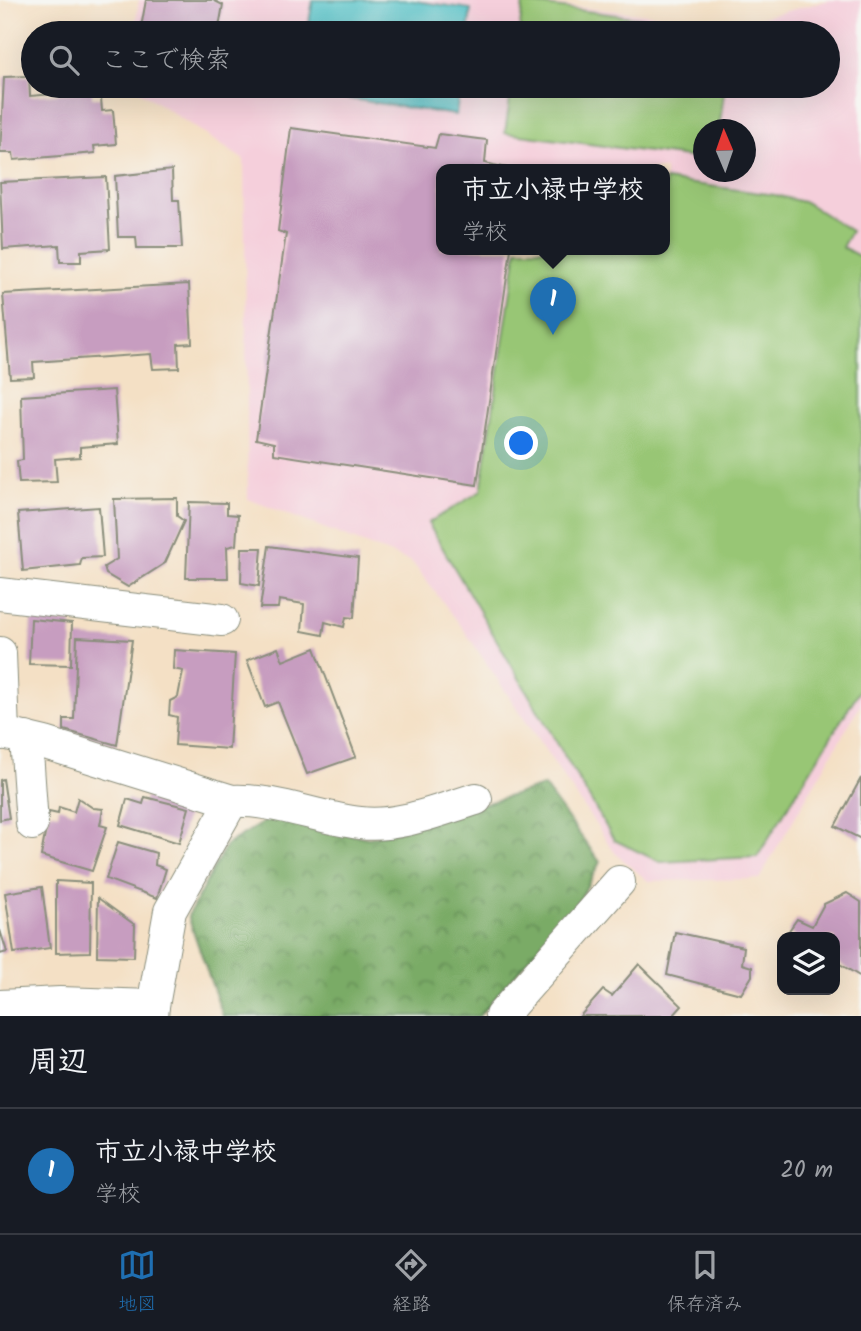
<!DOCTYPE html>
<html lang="ja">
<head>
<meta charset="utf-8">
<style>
	body { margin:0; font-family:Kalam,"Klee One",sans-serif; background:#242831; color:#f1f3f6 }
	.controls { position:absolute; right:21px; bottom:21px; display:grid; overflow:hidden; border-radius:14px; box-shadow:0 7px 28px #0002 }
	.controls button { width:63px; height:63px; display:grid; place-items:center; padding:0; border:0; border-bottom:2px solid #363941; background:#171b24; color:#f1f3f6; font:35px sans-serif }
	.compass { position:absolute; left:693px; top:119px; width:63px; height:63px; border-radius:50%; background:#171b24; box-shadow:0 7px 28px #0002; rotate:358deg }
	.you { position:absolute; left:522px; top:444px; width:24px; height:24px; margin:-18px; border:5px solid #fff; border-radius:50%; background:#1a73e8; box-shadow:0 0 0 10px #1a73e833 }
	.badge { display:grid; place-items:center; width:46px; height:46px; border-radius:50%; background:#1f6fb2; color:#fff; font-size:23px; font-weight:700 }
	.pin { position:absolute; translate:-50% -58px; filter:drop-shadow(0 2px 4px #0008) }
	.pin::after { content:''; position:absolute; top:37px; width:24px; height:21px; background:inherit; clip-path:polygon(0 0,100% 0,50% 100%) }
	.popup { position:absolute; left:436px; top:164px; width:234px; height:91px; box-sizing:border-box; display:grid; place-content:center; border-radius:14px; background:#171b24; filter:drop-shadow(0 2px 5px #0005); font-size:23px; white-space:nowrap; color:#9ea1a6 }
	.popup b { font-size:26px; color:#f1f3f6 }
	.popup::after { content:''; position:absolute; left:50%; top:100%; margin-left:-14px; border:14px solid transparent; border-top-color:#171b24 }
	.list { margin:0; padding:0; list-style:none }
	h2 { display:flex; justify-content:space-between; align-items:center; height:91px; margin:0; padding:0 28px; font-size:30px }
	h2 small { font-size:23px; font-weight:400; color:#9ea1a6 }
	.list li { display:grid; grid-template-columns:46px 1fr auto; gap:21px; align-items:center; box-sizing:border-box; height:126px; padding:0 28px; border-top:2px solid #363941 }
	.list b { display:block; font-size:26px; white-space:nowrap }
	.list p { margin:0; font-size:23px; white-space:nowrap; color:#9ea1a6 }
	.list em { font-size:23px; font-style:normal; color:#9ea1a6 }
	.icon { flex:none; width:38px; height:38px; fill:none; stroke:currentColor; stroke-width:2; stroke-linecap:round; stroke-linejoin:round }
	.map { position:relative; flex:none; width:861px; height:1016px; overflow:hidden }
	.search { position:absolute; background:#171b24; box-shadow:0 7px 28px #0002; left:21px; right:21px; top:21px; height:77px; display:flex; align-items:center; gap:18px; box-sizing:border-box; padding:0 24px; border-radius:38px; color:#9ea1a6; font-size:26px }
	.sheet { height:217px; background:#171b24 }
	nav { display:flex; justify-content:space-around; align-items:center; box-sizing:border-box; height:98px; border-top:2px solid #363941; background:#171b24; font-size:19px; color:#9ea1a6 }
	nav a { display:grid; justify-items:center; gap:4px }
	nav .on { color:#1f6fb2 }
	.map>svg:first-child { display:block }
</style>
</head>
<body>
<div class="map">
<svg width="861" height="1016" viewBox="0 0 861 1016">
	<defs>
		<pattern id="forest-crowns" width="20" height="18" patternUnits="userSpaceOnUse" patternTransform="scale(1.75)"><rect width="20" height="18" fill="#7aab66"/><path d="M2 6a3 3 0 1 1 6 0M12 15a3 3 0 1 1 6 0" fill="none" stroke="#638c55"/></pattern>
	</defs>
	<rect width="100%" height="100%" fill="#f6f6f2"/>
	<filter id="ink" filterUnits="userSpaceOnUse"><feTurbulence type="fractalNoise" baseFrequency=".0143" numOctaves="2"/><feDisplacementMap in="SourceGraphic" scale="14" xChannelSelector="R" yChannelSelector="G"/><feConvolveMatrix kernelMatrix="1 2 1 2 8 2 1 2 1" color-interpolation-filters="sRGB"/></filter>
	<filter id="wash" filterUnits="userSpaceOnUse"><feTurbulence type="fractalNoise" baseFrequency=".00686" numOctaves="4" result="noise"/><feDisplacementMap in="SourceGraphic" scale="28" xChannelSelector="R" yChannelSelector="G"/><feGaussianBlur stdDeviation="1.57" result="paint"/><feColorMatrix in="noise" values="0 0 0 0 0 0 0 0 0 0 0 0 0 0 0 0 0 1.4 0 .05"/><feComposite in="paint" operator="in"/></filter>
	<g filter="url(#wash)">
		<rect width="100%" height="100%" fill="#f4e0c5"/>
		<path fill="#f5cfdb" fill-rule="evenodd" d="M139,0H502L739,23L830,0H861V704L759,879L648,881L615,853L462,627L412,562L248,499L244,160L132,86H828V33H134ZM704,130H746V172H704ZM441,169H665V249H441Z"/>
		<g fill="#98c674" stroke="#5c8254" stroke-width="2">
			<polygon points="523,3 733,30 733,33 519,33"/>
			<polygon points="512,86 725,86 719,129 704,130 703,159 505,133"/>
			<polygon points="665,180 775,195 807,203 851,231 842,247 861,257 861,688 757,857 660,862 614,840 428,523 481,491 517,249 665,249"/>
		</g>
		<polygon fill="url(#forest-crowns)" stroke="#4c744d" stroke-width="2" points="544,786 600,862 579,901 479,1016 223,1016 188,916 226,845 272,817 369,838"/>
		<g fill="#54c2c8" stroke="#3a807e" stroke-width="2">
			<polygon points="313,0 408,0 471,9 468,33 307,33"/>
			<polygon points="299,86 460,86 456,115 298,91"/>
		</g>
		<g id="blocks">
			<g fill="#c79dc0">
				<polygon points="146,0 213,0 223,5 218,33 140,33"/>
				<polygon points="29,76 30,96 92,91 92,98 101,98 102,111 113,110 116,144 94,146 95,153 14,160 13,153 0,153 4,77"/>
				<polygon points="291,128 435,148 439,134 487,140 485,163 507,168 441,169 441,249 511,249 477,485 274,454 274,443 256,439 286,234 278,231"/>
				<polygon points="172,170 173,200 179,200 182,248 137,248 136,237 118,237 115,176"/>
				<polygon points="106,177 110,249 81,251 81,262 60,262 59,245 3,249 0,182"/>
				<polygon points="189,284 192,343 178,344 179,368 153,369 151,354 33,362 34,377 10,378 3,294"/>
				<polygon points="114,390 118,444 80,447 80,457 55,459 57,482 19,483 17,461 23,460 21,396"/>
				<polygon points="177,498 177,516 184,521 165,563 128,587 106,574 104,567 117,559 114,499"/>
				<polygon points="189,502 227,503 227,514 238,515 236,545 227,547 228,578 186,578"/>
				<polygon points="99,507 103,557 82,558 80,565 23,571 18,513"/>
				<polygon points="269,546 358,558 354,618 346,617 344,627 325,622 323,635 302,631 304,604 279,600 278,608 260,608"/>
				<polygon points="242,548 262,548 259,586 241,583"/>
				<polygon points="31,619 72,623 71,665 29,664"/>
				<polygon points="77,637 132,640 117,745 64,730 64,719 74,719"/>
				<polygon points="278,648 283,661 315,648 356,757 307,774 278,702 265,707 247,660"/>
				<polygon points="174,650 235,654 229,749 175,745 177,717 169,715 170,701 178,697 183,671 173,669"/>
				<polygon points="861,778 861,839 835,826"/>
				<polygon points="3,779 9,818 0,820 0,780"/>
				<polygon points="145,797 189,808 179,843 120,825 127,799 143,804"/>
				<polygon points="78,798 93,808 103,809 100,825 107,827 92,871 41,856 49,812 58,814 59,807 74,812"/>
				<polygon points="118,842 156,853 155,865 166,869 157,898 106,879"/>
				<polygon points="56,881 91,883 90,952 56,953"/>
				<polygon points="42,887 50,948 14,953 5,893"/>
				<polygon points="847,893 861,902 861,977 835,961 835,937 796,937 788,932 797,919 812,926 824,904"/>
				<polygon points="98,898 135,925 134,957 97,956"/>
				<polygon points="0,930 7,952 0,954"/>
				<polygon points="675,932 744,947 742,964 752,967 752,976 741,994 667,975"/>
				<polygon points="639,964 682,1006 673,1016 580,1016 603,990 612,996"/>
			</g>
		</g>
	</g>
	<g filter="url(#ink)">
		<use href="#blocks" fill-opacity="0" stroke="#8a8e7c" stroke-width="2"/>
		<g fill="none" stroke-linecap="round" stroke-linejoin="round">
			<defs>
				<g id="street">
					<polyline points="0,594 222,620"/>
					<polyline points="0,653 3,733 0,734"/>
					<polyline points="3,733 45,743 232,801 170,911 153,1006"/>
					<polyline points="26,738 32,824"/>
					<path d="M232,801C276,799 316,818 360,823C398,828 439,810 476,799"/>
					<polyline points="0,1006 60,1003 153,1006 152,1016"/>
					<polyline points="501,1016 619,882"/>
				</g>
			</defs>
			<use href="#street" stroke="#8a8e7c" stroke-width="34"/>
			<use href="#street" stroke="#fff" stroke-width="32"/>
		</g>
	</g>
</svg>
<div class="controls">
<button><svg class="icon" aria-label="layers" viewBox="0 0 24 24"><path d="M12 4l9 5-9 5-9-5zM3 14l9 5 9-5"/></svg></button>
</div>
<svg class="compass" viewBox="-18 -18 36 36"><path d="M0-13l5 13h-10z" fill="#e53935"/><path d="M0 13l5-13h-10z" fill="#9ea1a6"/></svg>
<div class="you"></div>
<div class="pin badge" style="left:553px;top:335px">1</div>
<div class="popup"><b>市立小禄中学校</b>学校</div>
<div class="search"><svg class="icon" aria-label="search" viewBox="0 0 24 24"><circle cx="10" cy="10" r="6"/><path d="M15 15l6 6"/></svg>ここで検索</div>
</div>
<section class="sheet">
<h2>周辺<small></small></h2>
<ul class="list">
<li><span class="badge">1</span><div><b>市立小禄中学校</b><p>学校</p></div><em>20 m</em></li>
</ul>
</section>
<nav>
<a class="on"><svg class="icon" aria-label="map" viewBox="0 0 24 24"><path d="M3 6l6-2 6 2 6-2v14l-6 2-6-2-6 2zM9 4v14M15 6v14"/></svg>地図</a>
<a><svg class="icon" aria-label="directions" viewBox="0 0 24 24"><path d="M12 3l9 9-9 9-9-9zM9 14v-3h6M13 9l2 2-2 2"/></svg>経路</a>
<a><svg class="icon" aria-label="saved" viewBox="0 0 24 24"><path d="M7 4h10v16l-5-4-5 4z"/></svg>保存済み</a>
</nav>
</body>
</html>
